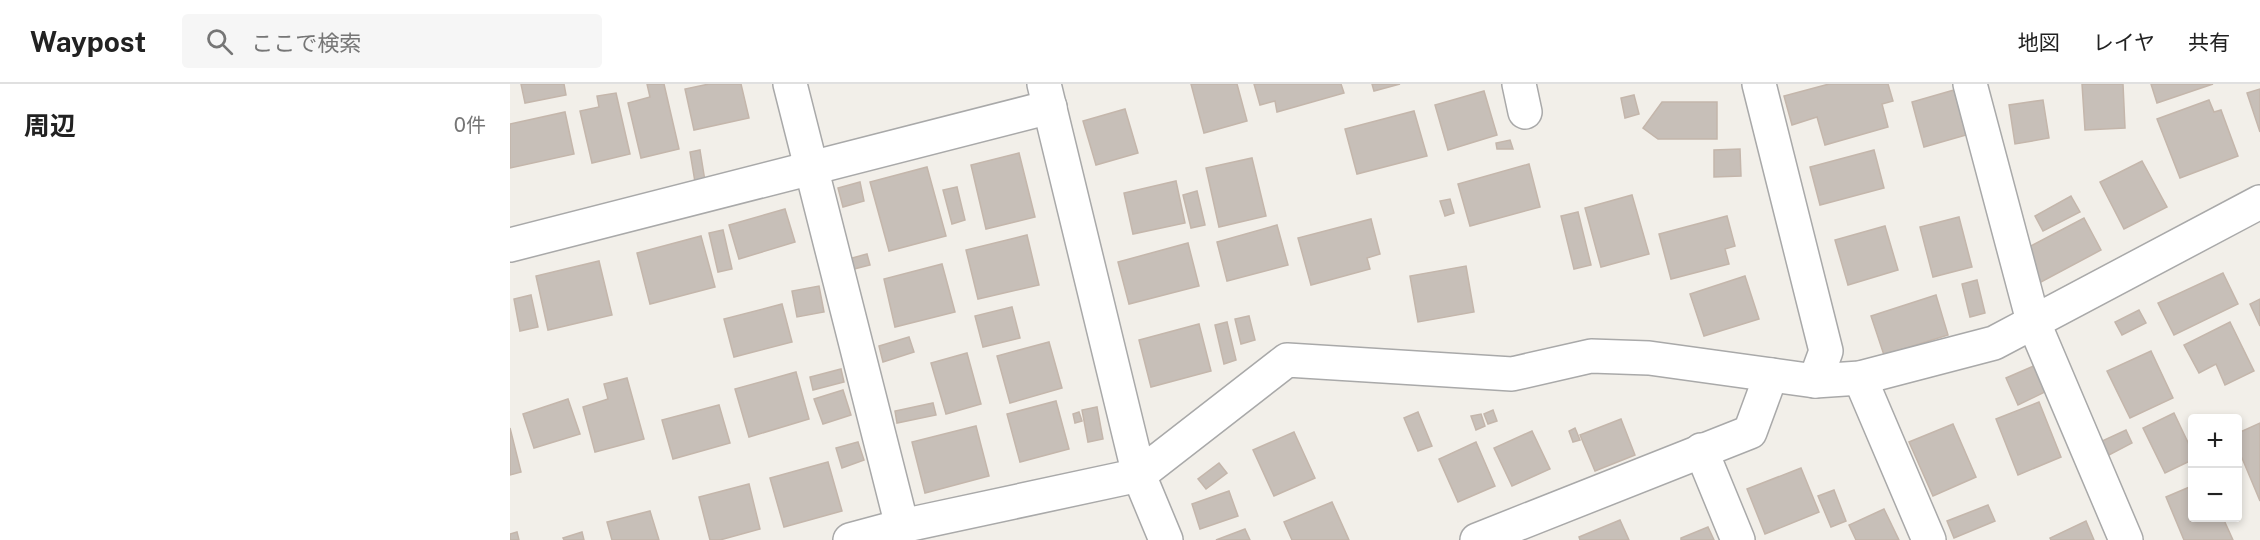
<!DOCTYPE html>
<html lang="ja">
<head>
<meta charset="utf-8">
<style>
	body { margin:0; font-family:"Public Sans","Noto Sans JP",sans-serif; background:#f6f6f6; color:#222 }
	.controls { position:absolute; right:18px; bottom:18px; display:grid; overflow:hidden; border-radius:6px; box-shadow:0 3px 9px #0003 }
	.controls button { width:54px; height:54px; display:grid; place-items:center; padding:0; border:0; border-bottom:2px solid #e0e0e0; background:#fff; color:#222; font:30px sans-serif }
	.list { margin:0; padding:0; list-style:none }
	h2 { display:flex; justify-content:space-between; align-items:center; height:78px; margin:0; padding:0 24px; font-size:26px }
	h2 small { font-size:20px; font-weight:400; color:#767676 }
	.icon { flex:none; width:33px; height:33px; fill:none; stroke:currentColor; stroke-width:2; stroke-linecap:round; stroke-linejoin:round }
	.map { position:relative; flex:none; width:1750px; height:456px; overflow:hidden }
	header { display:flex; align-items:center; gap:36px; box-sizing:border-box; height:84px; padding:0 30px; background:#fff; border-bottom:2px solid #e0e0e0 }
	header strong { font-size:28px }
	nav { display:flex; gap:33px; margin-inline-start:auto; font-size:21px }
	.search { width:420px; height:54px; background:#f6f6f6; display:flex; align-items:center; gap:15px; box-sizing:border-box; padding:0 21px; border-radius:6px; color:#767676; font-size:22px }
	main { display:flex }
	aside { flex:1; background:#fff }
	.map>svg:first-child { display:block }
</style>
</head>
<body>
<header>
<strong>Waypost</strong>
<div class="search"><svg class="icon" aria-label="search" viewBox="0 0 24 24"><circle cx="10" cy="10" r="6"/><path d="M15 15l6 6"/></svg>ここで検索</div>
<nav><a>地図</a><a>レイヤ</a><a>共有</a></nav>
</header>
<main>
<aside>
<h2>周辺<small>0件</small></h2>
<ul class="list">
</ul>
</aside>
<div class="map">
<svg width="1750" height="456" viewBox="0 0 1750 456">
	<rect width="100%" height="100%" fill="#f2efe9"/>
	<g fill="#c7bfb8" stroke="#c4b6ab" stroke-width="1.5">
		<polygon points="11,0 54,0 56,11 15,19"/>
		<polygon points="137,0 154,0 169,65 131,74 118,19 140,13"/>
		<polygon points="199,0 231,0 239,34 184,46 175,5"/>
		<polygon points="681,0 727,0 737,37 694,49"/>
		<polygon points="744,0 831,0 834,9 767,28 765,17 750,21"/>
		<polygon points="862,0 890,0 864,7"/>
		<polygon points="1319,0 1378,0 1383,17 1372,20 1378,43 1315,61 1307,33 1282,41 1274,12"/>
		<polygon points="1572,0 1613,0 1615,44 1575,46"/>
		<polygon points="1641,0 1703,0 1647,19"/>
		<polygon points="1750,5 1750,48 1737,9"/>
		<polygon points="1444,6 1456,51 1414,63 1402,18"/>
		<polygon points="974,7 987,51 938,66 925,21"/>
		<polygon points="106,9 120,70 82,79 70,27 89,23 87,12"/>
		<polygon points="1124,11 1129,30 1115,34 1111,14"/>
		<polygon points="1533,16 1539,54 1505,60 1499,21"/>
		<polygon points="1699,16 1704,28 1711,26 1728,72 1670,94 1647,35"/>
		<polygon points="1152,18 1207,18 1207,55 1148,55 1133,44"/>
		<polygon points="615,25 628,69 586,81 573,37"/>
		<polygon points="904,27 917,72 847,90 835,45"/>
		<polygon points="55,28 64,70 0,84 0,40"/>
		<polygon points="1000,56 1003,65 987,65 986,59"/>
		<polygon points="1230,65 1231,92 1204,93 1204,66"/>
		<polygon points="190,66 195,97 185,98 180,68"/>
		<polygon points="1364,66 1374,104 1310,121 1300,83"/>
		<polygon points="509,69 525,133 476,145 461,81"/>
		<polygon points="742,74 756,132 709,143 696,84"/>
		<polygon points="1632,77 1657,123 1614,145 1590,98"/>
		<polygon points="1019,80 1030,123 960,142 948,100"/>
		<polygon points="417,83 436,152 379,167 360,98"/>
		<polygon points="666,97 675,139 623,150 614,109"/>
		<polygon points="350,98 354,117 333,123 328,104"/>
		<polygon points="447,103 455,136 442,140 433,106"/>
		<polygon points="687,107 695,141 681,144 673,111"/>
		<polygon points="1122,111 1139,170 1091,183 1075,124"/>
		<polygon points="1561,112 1570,128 1533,147 1525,132"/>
		<polygon points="940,115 944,129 935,132 930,117"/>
		<polygon points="275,125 285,158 229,175 219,141"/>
		<polygon points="1068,128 1081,181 1064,185 1051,132"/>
		<polygon points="1217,132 1225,162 1215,165 1219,180 1161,195 1149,150"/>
		<polygon points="1449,133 1462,183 1423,193 1410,143"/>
		<polygon points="1574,134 1591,166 1531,198 1513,166"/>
		<polygon points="861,135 870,170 857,174 860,185 801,201 788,154"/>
		<polygon points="767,141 778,181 717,197 707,158"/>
		<polygon points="1375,142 1388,186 1338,201 1325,156"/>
		<polygon points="213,146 222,185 208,188 199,149"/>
		<polygon points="517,151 529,201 468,215 456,166"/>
		<polygon points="191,152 205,203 140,220 127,169"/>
		<polygon points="678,159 689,202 619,220 608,178"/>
		<polygon points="357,170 360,181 344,185 342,174"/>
		<polygon points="89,177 102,231 38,246 26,192"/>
		<polygon points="432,180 445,228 385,243 374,195"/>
		<polygon points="956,182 964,228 908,238 900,192"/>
		<polygon points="1713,189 1728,220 1664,251 1648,219"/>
		<polygon points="1235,192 1249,235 1194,252 1180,210"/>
		<polygon points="1467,196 1475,229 1460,233 1452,200"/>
		<polygon points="309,202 314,228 287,233 282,207"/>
		<polygon points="21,211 28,243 10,247 4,215"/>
		<polygon points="1426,211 1438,251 1374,271 1361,232"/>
		<polygon points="1750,215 1750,242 1740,220"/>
		<polygon points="272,220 282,258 224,273 214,235"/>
		<polygon points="502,223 510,254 473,263 465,232"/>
		<polygon points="1629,226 1636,239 1612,251 1605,238"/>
		<polygon points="739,232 745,256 731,260 725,235"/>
		<polygon points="717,238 726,276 714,280 705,241"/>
		<polygon points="1720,238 1744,287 1715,301 1706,280 1689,289 1674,261"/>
		<polygon points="689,240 701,287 641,303 629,256"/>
		<polygon points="399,253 404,268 373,278 369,262"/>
		<polygon points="539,258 552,304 500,319 487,272"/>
		<polygon points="1641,267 1663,314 1620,334 1597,287"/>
		<polygon points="457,269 471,320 436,330 421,279"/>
		<polygon points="1526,281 1537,307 1508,321 1496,294"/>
		<polygon points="331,285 334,298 303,306 300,293"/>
		<polygon points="286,288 299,335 239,353 225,305"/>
		<polygon points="117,294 134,355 85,368 73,323 98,315 94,300"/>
		<polygon points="333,306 341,331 313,340 304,315"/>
		<polygon points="58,315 70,350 24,364 13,330"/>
		<polygon points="546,317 559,365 510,378 497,330"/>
		<polygon points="1529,318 1551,373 1508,391 1486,335"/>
		<polygon points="423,319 426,331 387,339 385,327"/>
		<polygon points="209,321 220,359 163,375 152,336"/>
		<polygon points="587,323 593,355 578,358 572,326"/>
		<polygon points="983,326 987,337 978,340 974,330"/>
		<polygon points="569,328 572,337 565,339 563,330"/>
		<polygon points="908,328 922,362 908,367 894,334"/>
		<polygon points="1664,329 1682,367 1682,376 1655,389 1633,344"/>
		<polygon points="971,330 975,342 966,346 961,332"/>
		<polygon points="1111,335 1125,371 1085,387 1070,351"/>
		<polygon points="1750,339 1750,417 1732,374 1728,376 1728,349"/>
		<polygon points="1443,340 1466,393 1423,412 1399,358"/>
		<polygon points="466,342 479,392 415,409 402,358"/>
		<polygon points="0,344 11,388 0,391"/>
		<polygon points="1065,344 1070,356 1063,358 1059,347"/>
		<polygon points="1616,346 1622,359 1599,371 1592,357"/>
		<polygon points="1022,347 1040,385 1002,402 984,364"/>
		<polygon points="784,348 805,394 764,412 743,366"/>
		<polygon points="348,358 354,376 332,384 326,364"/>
		<polygon points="966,358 985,402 948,418 929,375"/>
		<polygon points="318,378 332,427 274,443 260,394"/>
		<polygon points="709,379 717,389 696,405 688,395"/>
		<polygon points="1291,384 1309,428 1255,450 1237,405"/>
		<polygon points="239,400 250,445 210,456 200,456 189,413"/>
		<polygon points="1682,402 1682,434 1713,434 1723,456 1674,456 1656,413"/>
		<polygon points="1324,406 1336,437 1321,443 1308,412"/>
		<polygon points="719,407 728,432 690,445 682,420"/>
		<polygon points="822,418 839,456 782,456 774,438"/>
		<polygon points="1478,421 1485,437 1444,454 1437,437"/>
		<polygon points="1374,425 1389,456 1346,456 1339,441"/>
		<polygon points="140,427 149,456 102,456 97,438"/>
		<polygon points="1110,436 1119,456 1070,456 1069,453"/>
		<polygon points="1576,437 1584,456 1541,456 1540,454"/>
		<polygon points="1198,443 1204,456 1171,456 1171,454"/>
		<polygon points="735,445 740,456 706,456"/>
		<polygon points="7,448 9,456 0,456 0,450"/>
		<polygon points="72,448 74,456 54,456 53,454"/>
	</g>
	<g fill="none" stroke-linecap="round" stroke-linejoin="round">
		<defs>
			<g id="minor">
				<polyline points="280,0 392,442"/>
				<polyline points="534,0 629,391 656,456"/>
				<polyline points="1009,0 1015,28"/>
				<polyline points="1249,0 1316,267 1305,297"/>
				<polyline points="1460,0 1523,237 1616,456"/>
				<polyline points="0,161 540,23"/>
				<polyline points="1350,294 1419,456"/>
				<polyline points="1191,366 1228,456"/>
				<polyline points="340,456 392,442 629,391 777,276 1002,290 1081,272 1139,274 1305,297 1350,294 1484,259 1750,118"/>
				<polyline points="967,456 1240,348 1261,291"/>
			</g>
		</defs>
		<use href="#minor" stroke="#a9a9a9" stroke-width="36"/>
		<use href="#minor" stroke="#fff" stroke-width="33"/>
	</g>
</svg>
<div class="controls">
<button>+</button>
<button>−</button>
</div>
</div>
</main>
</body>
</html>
